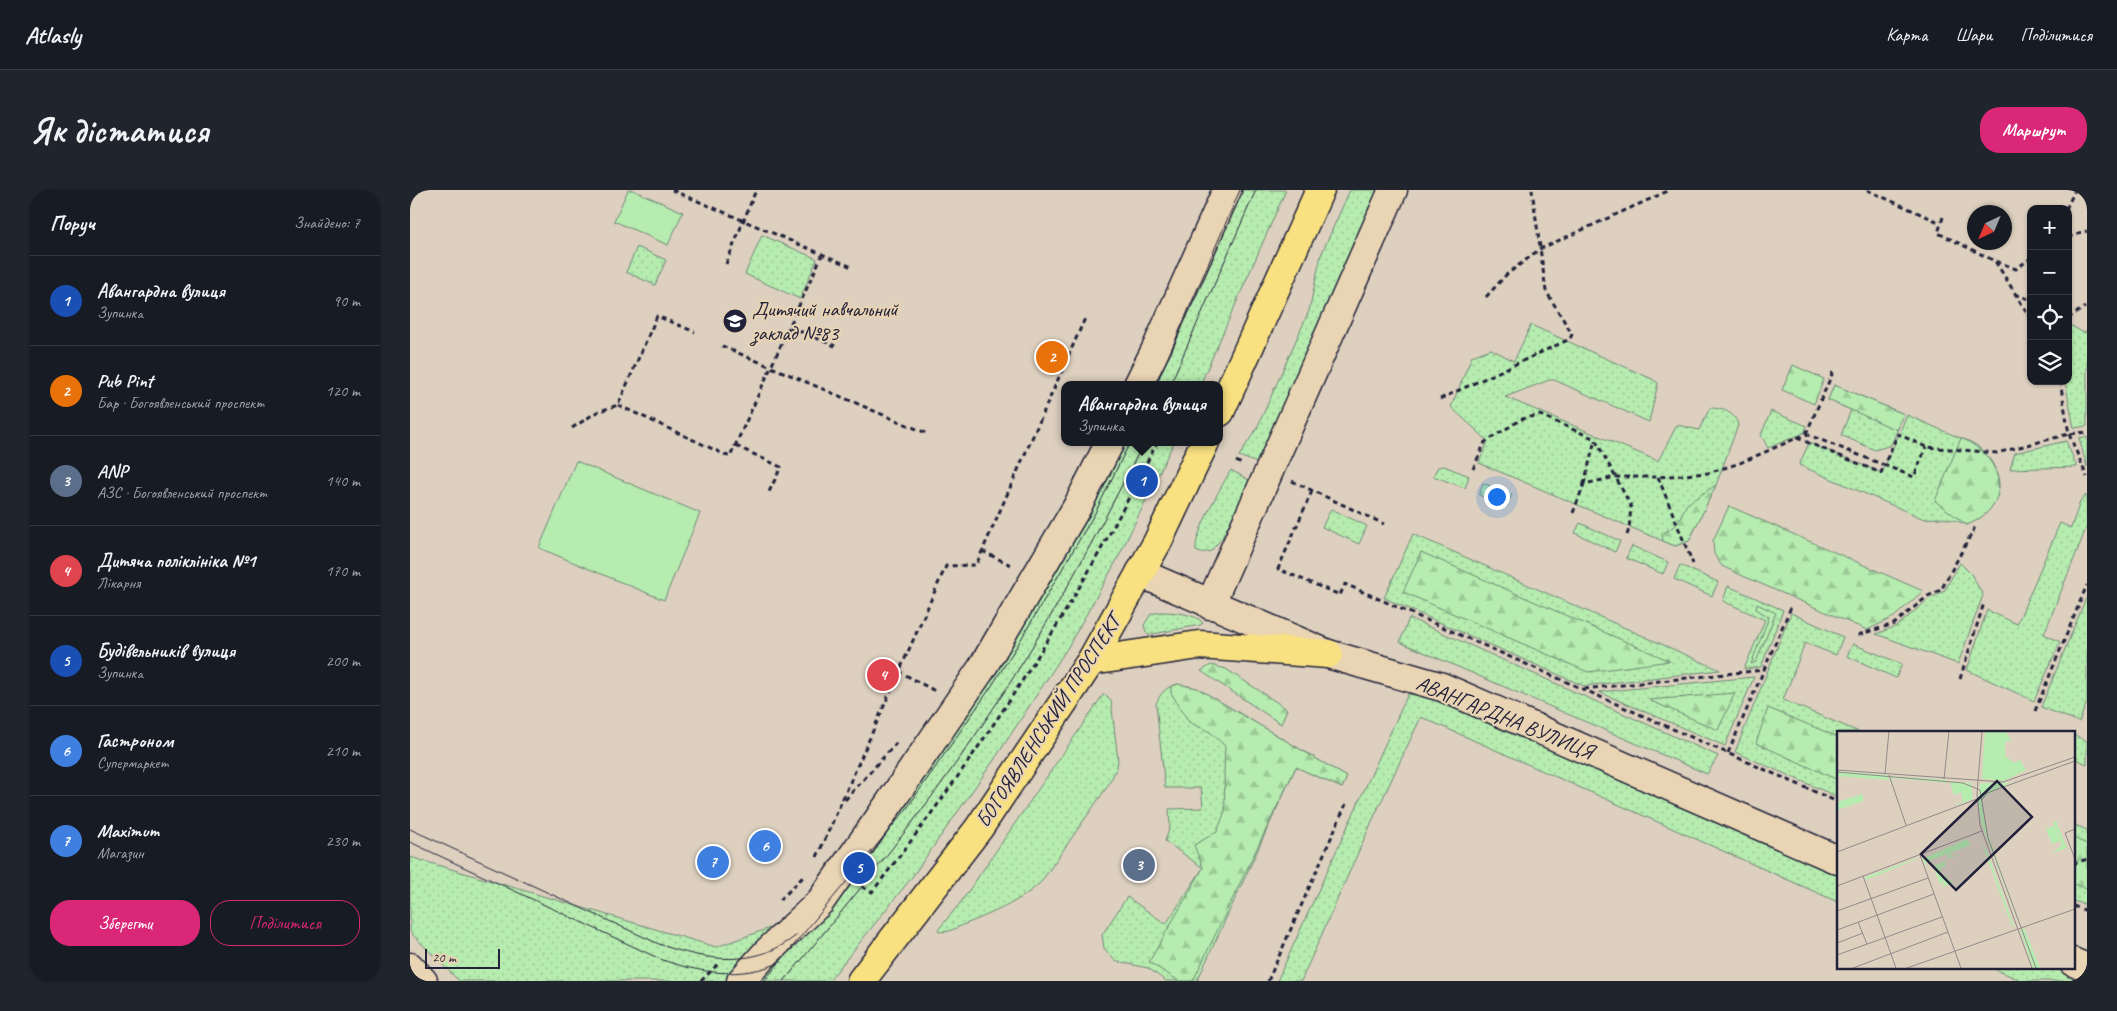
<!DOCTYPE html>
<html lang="uk">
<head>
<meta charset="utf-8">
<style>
	body { margin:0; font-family:Caveat,sans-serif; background:#20242c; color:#f1f3f6 }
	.controls { position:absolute; right:15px; top:15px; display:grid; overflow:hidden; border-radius:10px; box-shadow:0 1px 4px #0004 }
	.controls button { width:45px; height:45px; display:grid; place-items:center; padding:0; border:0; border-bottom:1px solid #363941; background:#171b24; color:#f1f3f6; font:25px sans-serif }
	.compass { position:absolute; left:1557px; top:15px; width:45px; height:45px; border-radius:50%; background:#171b24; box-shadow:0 1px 4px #0004; rotate:224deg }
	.scale { position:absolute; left:15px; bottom:12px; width:75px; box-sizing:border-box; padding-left:5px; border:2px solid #22223b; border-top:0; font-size:14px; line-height:18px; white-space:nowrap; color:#22223b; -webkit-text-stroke:4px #e9d4b3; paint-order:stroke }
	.you { position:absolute; left:1086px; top:306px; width:18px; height:18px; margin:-12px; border:4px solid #fff; border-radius:50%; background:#1a73e8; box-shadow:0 0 0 8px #1a73e833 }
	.badge { display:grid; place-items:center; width:32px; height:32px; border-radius:50%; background:#db2777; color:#fff; font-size:16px; font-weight:700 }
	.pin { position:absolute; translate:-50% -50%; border:2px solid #fff; box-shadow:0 1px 5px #0006 }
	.popup { position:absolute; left:651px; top:191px; width:162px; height:65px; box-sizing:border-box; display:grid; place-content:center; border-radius:10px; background:#171b24; filter:drop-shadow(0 1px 4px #0005); font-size:16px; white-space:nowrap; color:#9ea1a6 }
	.popup b { font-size:19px; color:#f1f3f6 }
	.popup::after { content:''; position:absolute; left:50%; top:100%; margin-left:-10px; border:10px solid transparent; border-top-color:#171b24 }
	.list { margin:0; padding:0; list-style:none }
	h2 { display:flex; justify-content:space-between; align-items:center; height:65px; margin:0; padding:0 20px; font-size:21px }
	h2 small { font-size:16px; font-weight:400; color:#9ea1a6 }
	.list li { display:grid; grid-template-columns:32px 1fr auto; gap:15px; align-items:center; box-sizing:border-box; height:90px; padding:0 20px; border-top:1px solid #363941 }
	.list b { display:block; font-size:19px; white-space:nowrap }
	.list p { margin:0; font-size:16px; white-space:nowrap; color:#9ea1a6 }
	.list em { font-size:16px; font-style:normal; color:#9ea1a6 }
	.actions { display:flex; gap:10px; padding:15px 20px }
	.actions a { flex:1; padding:11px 0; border:1px solid #db2777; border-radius:20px; text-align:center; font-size:18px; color:#db2777 }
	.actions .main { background:#db2777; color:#fff }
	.icon { flex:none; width:28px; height:28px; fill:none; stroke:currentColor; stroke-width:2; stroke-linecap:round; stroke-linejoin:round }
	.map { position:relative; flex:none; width:1677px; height:791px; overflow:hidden; border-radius:20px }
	header { display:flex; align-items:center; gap:30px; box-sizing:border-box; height:70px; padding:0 25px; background:#171b24; border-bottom:1px solid #363941 }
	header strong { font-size:24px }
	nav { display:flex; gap:28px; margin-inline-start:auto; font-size:18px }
	.intro { display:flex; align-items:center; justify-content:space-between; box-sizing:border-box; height:120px; padding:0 30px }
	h1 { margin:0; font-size:35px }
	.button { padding:12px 22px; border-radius:20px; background:#db2777; color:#fff; font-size:18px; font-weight:700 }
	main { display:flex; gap:30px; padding:0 30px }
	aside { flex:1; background:#171b24; border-radius:20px; box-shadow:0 1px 4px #0004 }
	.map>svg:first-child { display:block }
</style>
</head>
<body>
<header>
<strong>Atlasly</strong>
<nav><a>Карта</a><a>Шари</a><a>Поділитися</a></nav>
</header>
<div class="intro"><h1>Як дістатися</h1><a class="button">Маршрут</a></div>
<main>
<aside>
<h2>Поруч<small>Знайдено: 7</small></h2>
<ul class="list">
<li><span class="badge" style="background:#1a4fb4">1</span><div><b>Авангардна вулиця</b><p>Зупинка</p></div><em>90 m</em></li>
<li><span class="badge" style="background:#e8710a">2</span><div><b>Pub Pint</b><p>Бар · Богоявленський проспект</p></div><em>120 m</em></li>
<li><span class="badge" style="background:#5c6f8a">3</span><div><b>ANP</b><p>АЗС · Богоявленський проспект</p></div><em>140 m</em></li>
<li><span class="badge" style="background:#e0444e">4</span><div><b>Дитяча поліклініка №1</b><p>Лікарня</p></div><em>170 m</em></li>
<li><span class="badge" style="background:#1a4fb4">5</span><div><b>Будівельників вулиця</b><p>Зупинка</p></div><em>200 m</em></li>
<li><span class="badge" style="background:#3f7fe0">6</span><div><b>Гастроном</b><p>Супермаркет</p></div><em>210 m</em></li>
<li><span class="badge" style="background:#3f7fe0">7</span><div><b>Maximum</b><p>Магазин</p></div><em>230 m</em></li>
</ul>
<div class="actions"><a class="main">Зберегти</a><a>Поділитися</a></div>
</aside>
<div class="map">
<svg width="1677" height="791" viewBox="0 0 1677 791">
	<defs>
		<pattern id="grass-dots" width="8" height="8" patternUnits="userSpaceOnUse" patternTransform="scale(1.25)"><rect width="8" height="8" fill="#b6ecaf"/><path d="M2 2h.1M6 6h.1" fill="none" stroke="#9cca97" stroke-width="1.8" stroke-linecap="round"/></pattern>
		<pattern id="forest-firs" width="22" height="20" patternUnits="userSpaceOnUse" patternTransform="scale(1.25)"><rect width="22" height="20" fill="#b6ecaf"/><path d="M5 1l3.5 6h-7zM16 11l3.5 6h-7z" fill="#9cca97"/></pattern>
	</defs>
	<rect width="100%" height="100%" fill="#ddd0bf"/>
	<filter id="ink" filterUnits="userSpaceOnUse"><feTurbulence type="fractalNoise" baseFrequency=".02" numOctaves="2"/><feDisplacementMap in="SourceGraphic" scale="10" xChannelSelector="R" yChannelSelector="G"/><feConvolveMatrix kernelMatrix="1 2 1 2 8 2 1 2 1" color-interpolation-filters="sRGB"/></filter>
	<g filter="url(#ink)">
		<g fill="url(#grass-dots)" stroke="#6c8775">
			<polygon points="815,0 876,0 790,195 728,195"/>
			<polygon points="940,0 970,0 850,274 829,266 847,238 899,121 911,65"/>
			<polygon points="352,45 407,69 390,109 335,84"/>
			<polygon points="227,57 256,70 245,95 216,82"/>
			<polygon points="1658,134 1674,143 1677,141 1677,236 1664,238 1655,191 1658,191"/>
			<path d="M1121,135L1242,189L1248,193L1239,232L1142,189L1095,207L1248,271L1267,235L1289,240L1300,218C1312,218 1325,222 1328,235L1306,295L1279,351L1265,356L1253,351L1069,273L1078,251L1041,217L1062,166L1081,159L1104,171Z"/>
			<polygon points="1424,195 1494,224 1481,255 1465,260 1431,245 1441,220 1418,210"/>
			<polygon points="1361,221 1397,236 1394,243 1358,258 1351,245"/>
			<path d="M1497,225C1512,232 1528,238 1543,245C1550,248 1558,250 1564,254C1579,263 1593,286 1588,303C1583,320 1573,328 1557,335C1542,328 1530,327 1514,329L1389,275L1399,253L1472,283Z"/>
			<polygon points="1677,247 1677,277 1669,248"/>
			<polygon points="1656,251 1667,277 1600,279 1605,263"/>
			<polygon points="702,252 764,252 708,368 658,457 584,570 502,687 419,791 49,791 0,742 0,667 306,757 408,721"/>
			<polygon points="1034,276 1059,286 1055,298 1023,286 1028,277"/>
			<path d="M821,280L840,291L812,348L801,361L791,363L786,361C783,345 812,295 821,280Z"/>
			<polygon points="1073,293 1102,304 1097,316 1069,305"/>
			<polygon points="1676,305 1677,336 1634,444 1650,452 1624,511 1557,480 1577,420 1607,434 1650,333 1661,338 1670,312"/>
			<polygon points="921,319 957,336 949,354 912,337"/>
			<polygon points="1170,333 1210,351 1205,362 1165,343"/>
			<polygon points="1003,344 1310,480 1174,496 974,408"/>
			<polygon points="1222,356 1258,372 1253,384 1216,368"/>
			<polygon points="1550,373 1561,384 1573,405 1548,474 1466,444 1487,436 1519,409 1534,401"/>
			<polygon points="1270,375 1308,392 1302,406 1264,389"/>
			<polygon points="1318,396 1373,420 1351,477 1334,479 1355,430 1313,411"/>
			<polygon points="1677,406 1677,512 1669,532 1631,517"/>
			<path d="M750,422C762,422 785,423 793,433L790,435L738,445L736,442L734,435L741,424Z"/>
			<polygon points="1381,423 1433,447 1426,465 1395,453 1373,510 1449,542 1428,542 1428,607 1325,562"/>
			<polygon points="999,428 1308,566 1297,584 990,452"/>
			<polygon points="1443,454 1492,474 1486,488 1437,466"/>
			<polygon points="1344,487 1315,556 1189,502"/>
			<path d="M768,494L787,498L937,587L932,598L886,577L787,791H756L738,778L705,771L694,758L692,745L717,707L756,734L793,678L755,651L760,637L759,619L793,618L791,598H755L746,514C750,503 756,497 768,494Z"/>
			<polygon points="998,504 1027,508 1428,683 1428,712 1011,527 963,629 891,791 867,791"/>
			<path d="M693,505H696L701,510L708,571L706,580L697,597L631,692C606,716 571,727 539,741L529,742L528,740L551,712Z"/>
			<polygon points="1663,545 1677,551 1677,574 1663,568"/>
			<polygon points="1663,634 1677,640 1677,715 1663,711"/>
			<polygon points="1580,777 1643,777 1675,791 1612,791"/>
		</g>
		<g fill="url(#forest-firs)" stroke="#6c8775">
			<polygon points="1383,175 1414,189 1404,214 1372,200"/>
			<polygon points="1424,195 1494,224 1487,240 1418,210"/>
			<path d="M1551,248C1593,266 1606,315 1557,335L1525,311Z"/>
			<polygon points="1306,295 1279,351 1265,356 1253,351 1252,344 1266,335 1277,314"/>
			<polygon points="1319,316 1513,401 1484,427 1457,440 1333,386 1312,376 1304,364 1303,351"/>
			<polygon points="1011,362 1260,471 1178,482 993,402"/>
			<polygon points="1347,414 1366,423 1346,472 1341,474 1359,427 1346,419"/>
			<polygon points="801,475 816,479 877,519 871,534 791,481"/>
			<polygon points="768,494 787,498 937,587 932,598 886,577 783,791 769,791 739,772 793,678 784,655 807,642 815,621 814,582 815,556 800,542 779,532 761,503 761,496"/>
			<polygon points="1325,503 1308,540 1239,510"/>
			<polygon points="1358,518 1428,547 1428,590 1346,553"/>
			<polygon points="1663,648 1677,654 1677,699 1663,694"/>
		</g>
		<g fill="#b6ecaf" stroke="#6c8775">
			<polygon points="218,0 223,0 273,22 258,55 204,31"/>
			<polygon points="166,271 290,323 254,410 129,358"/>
		</g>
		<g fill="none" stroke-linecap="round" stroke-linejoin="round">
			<defs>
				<g id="minor">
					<polyline points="728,195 747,157 817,0"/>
					<polyline points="730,383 918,464 1032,497 1428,670"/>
					<polyline points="800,415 983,0"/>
					<polyline points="1663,772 1677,778"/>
					<polyline points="0,777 13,791"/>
					<polyline points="331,791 357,762 410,712 468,630 572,478 667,317 700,252"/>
				</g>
				<g id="major">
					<polyline points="810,222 910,0"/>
					<polyline points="681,471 789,455 918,464"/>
					<polyline points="451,791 569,638 681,471 748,351 795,252"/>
				</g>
			</defs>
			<use href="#minor" stroke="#22223b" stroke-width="31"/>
			<use href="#major" stroke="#22223b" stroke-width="31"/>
			<g stroke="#22223b" stroke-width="3" stroke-dasharray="5 4" stroke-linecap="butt">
				<polyline points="262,0 442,77"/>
				<polyline points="1457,0 1531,33"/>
				<polyline points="1656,19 1665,0"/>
				<polyline points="1533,27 1528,43 1585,71 1621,129"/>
				<polyline points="1658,48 1677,41"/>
				<polyline points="1586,71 1606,79 1621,68"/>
				<polyline points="316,74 346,0"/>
				<polyline points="1605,104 1621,110"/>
				<polyline points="1076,107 1096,85 1130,59 1260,0"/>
				<polyline points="1658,126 1660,127 1675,117"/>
				<polyline points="380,137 425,156"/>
				<polyline points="312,156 516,243"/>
				<polyline points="1650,191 1659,244 1677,287"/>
				<polyline points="1030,209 1160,149 1162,144 1136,101 1122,0"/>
				<polyline points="208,215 320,267 412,65"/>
				<polyline points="162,238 187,222 208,215 247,126 285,142"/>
				<polyline points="1396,244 1423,182"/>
				<polyline points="1387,248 1471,283 1474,275 1504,287 1516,257"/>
				<polyline points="326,256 371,277 358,304"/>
				<polyline points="826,271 834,275"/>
				<polyline points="1063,279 1075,252 1112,229 1130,225 1185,249 1221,316 1219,339 1217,345"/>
				<polyline points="1248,287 1283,374"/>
				<polyline points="882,291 974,334"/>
				<polyline points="1174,294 1185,250"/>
				<polyline points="902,301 868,379 930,405 935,394 1428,612"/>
				<polyline points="1163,323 1174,294 1206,287 1248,287 1298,283 1330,273 1396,244 1474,275 1488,244 1516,257 1587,263 1659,244 1677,242"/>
				<polyline points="572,361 603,376"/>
				<polyline points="1448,445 1484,434 1518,406 1531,400 1565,337"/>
				<polyline points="488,481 525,501"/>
				<polyline points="1550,489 1574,413"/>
				<polyline points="1174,499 1353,480"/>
				<polyline points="1625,521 1677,395"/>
				<polyline points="1318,563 1381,417"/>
				<polyline points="435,610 489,550"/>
				<polyline points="407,667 536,376 566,375 676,126"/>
				<polyline points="1663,674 1677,669"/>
				<path d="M452,697L462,702C571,562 669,412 747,252"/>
				<polyline points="370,710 394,686"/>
				<polyline points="1663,716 1677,721"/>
				<polyline points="291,791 310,772"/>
				<polyline points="858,791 936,614"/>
			</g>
			<use href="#minor" stroke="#e9d4b3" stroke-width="28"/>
			<use href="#major" stroke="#f9e181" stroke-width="28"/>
			<g stroke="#22223b" stroke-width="1">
				<polyline points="746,195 830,0"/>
				<polyline points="760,195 846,0"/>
				<path d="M0,639L249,754C296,771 345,779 387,745"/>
				<path d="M0,652L250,769C289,783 331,790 371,772"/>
				<polyline points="354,791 495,621 581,497 610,451 685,323 720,252"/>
				<path d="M374,791C443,708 513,624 573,534C634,444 685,349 734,252"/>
			</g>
		</g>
	</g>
	<defs>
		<symbol id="school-disc" viewBox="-11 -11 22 22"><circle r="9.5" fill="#22223b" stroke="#e9d4b3"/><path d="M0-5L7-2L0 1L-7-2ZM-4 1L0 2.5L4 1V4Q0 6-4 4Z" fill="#fff"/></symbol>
	</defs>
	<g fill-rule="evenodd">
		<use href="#school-disc" x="311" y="117" width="28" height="28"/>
	</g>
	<g text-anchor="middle" stroke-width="4" stroke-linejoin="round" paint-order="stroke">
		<g font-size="21" fill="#22223b" stroke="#e9d4b3" text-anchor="start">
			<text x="342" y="126">Дитячий навчальний<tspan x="342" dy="24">заклад №83</tspan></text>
		</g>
		<g font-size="21" fill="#22223b" stroke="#e9d4b3">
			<text transform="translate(1095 527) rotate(22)" y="7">АВАНГАРДНА ВУЛИЦЯ</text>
			<text transform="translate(638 531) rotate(-57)" y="7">БОГОЯВЛЕНСЬКИЙ ПРОСПЕКТ</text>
		</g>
	</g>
	<g transform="translate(1427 541)">
		<rect width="238" height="238" fill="#ddd0bf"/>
		<path d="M0,40L50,44L52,49L0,45ZM53,45L110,49V52L55,47L57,54ZM113,50L134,52L136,68L117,75L126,70L124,61L117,64ZM148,52H173L148,65L145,71L149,97L183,196L145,94L141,70L143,53ZM26,63V70L0,79V71ZM219,90L230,117L215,122L225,114L216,91ZM130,108L134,114L113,122L115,125L124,123L107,129L112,126L110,123L89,131L90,136L85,128ZM144,110L151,123L177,195H175ZM82,127L29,149L28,146L80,127ZM109,130L108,136H103L105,146L110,143L108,147L117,151L105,156L108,148L103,153L96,135ZM187,197L203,237H196L183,199Z" fill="#b6ecaf"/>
		<path d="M115,53L133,55L132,68L127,70L124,60L116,63Z" fill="#b6ecaf"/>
		<path d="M148,0H168L174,9L168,11V25L177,32L183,29L189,39L167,50L145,48ZM217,95L223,110L215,113L209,98Z" fill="#b6ecaf"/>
		<path fill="none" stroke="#928a8a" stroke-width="1" d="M145,0L140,63L143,94L195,237M0,39L166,51L238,26M0,41L126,52L143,59L151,107L199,237M48,43L52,0M52,44L69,94M107,48L112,0M144,70L150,62L238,30M238,98L228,102L238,128M0,121L140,68M83,124L124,237M26,145L59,237M0,155L145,100M0,180L91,147M21,191L30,213M0,199L97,163M0,212L26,202M0,224L105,186M16,237L111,201M70,237L238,178"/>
		<path fill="#22223b" fill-opacity="0.15" stroke="#22223b" stroke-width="2.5" d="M160,50L195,86L119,159L84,123Z"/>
		<rect width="238" height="238" fill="none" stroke="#22223b" stroke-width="2.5"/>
	</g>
</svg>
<div class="controls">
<button>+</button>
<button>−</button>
<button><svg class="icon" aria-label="locate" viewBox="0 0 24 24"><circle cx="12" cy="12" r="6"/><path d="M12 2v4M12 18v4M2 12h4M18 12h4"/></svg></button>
<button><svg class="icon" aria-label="layers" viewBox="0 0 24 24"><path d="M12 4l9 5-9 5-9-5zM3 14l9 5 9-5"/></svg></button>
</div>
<svg class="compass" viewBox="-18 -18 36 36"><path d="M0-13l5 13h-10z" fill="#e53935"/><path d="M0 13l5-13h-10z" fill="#9ea1a6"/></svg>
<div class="scale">20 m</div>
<div class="you"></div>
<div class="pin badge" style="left:732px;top:291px;background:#1a4fb4">1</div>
<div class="popup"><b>Авангардна вулиця</b>Зупинка</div>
<div class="pin badge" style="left:642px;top:167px;background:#e8710a">2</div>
<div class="pin badge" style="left:729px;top:675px;background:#5c6f8a">3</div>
<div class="pin badge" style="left:473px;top:485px;background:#e0444e">4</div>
<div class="pin badge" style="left:449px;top:678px;background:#1a4fb4">5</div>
<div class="pin badge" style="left:355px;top:656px;background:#3f7fe0">6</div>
<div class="pin badge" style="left:303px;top:672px;background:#3f7fe0">7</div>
</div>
</main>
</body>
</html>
